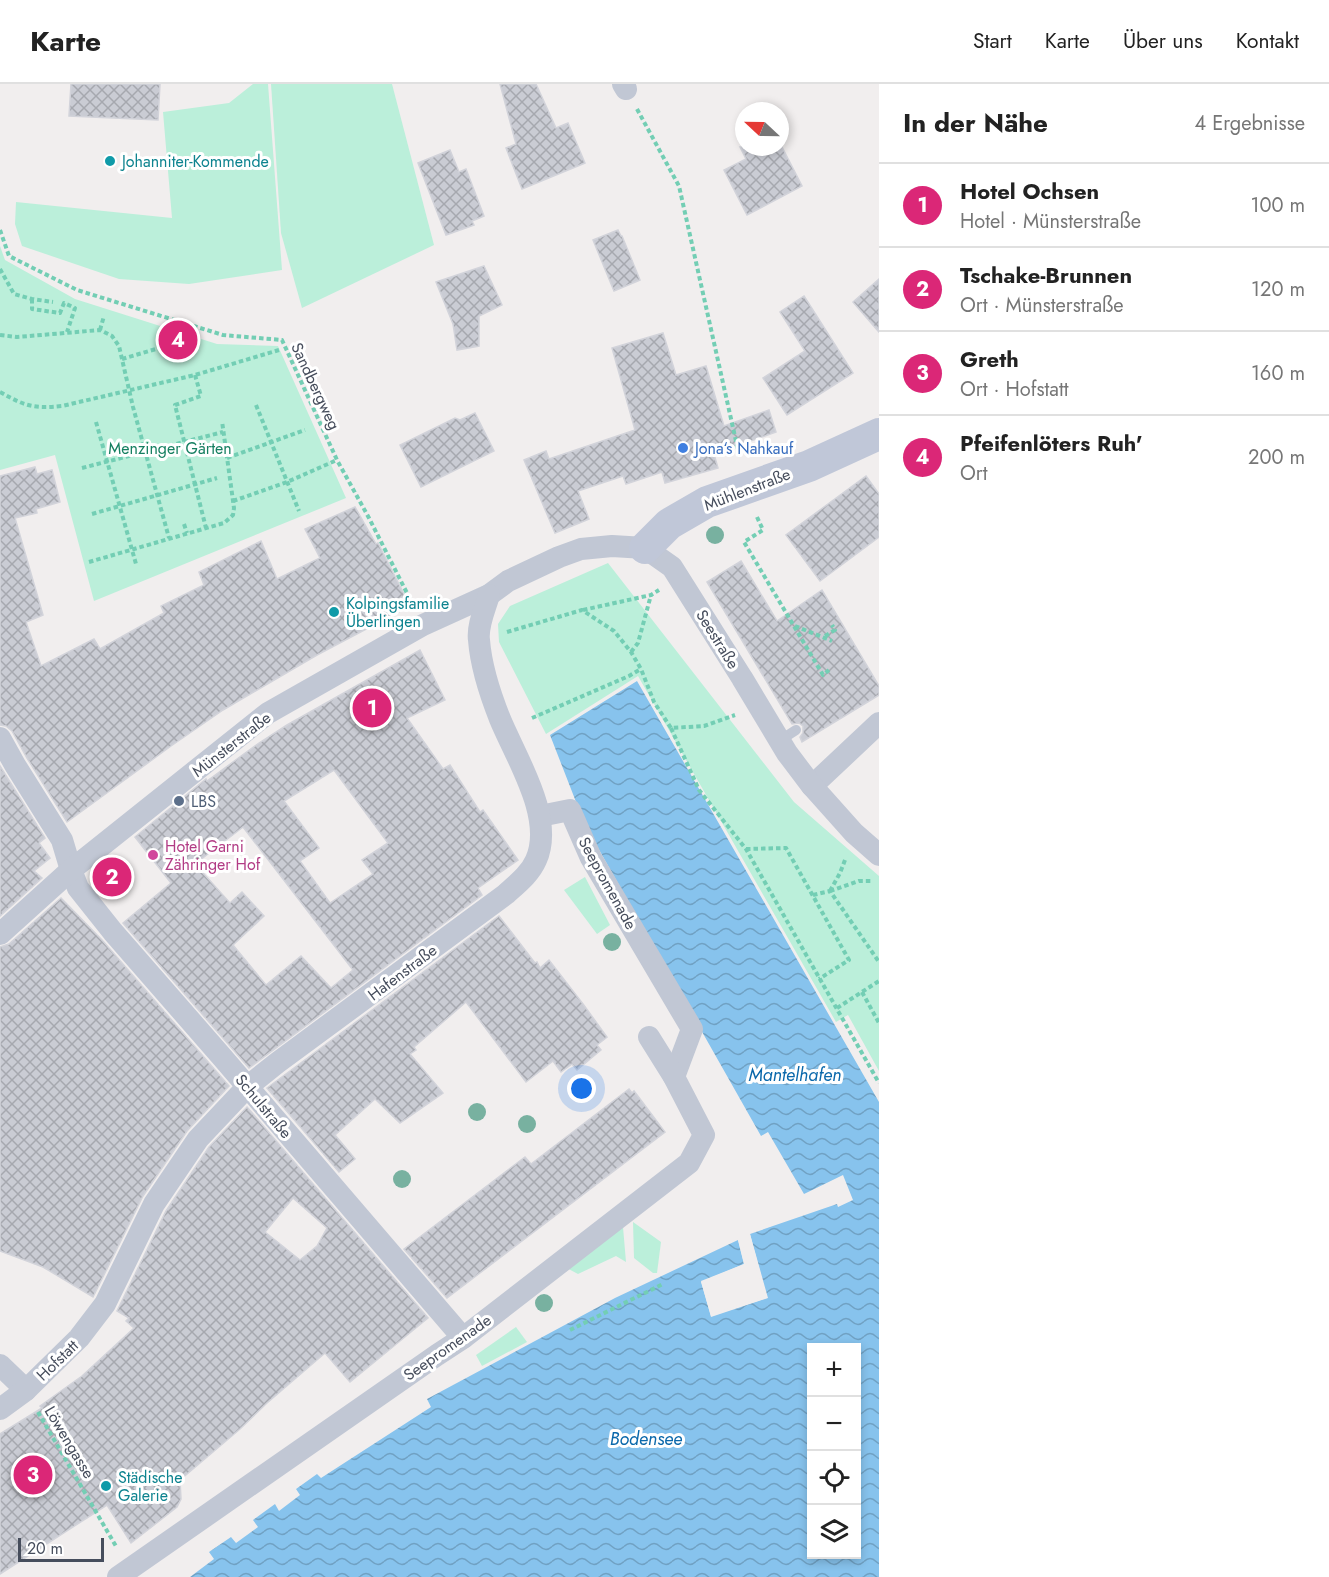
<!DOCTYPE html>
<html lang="de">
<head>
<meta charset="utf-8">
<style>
	body { margin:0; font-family:Jost,sans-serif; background:#f2f2f2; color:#222 }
	.controls { position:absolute; right:18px; bottom:18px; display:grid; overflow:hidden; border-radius:0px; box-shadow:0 3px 9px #0003 }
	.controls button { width:54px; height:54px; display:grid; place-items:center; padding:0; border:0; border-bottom:2px solid #e0e0e0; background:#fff; color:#222; font:30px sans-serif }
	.compass { position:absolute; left:735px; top:18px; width:54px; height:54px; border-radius:50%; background:#fff; box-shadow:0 3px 9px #0003; rotate:292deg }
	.scale { position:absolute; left:18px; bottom:15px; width:86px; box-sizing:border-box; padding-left:6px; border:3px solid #464d5c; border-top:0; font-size:16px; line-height:21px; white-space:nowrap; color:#464d5c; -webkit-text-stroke:4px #fff; paint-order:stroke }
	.you { position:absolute; left:582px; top:1005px; width:21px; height:21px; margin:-15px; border:4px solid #fff; border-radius:50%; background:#1a73e8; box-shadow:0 0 0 9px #1a73e833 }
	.badge { display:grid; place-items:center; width:39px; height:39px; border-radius:50%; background:#db2777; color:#fff; font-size:20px; font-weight:700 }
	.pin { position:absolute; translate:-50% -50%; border:3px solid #fff; box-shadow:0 2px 6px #0006 }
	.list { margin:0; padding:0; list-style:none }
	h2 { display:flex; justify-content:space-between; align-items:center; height:78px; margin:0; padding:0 24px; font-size:26px }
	h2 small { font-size:20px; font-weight:400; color:#767676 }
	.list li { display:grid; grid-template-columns:39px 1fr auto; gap:18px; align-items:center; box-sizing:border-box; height:84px; padding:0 24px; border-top:2px solid #e0e0e0 }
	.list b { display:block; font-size:22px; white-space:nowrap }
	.list p { margin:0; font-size:20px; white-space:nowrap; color:#767676 }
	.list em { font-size:20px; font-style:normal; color:#767676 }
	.icon { flex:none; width:33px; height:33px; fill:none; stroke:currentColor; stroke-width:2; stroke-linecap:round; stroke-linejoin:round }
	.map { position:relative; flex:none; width:879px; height:1493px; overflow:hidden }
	header { display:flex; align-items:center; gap:36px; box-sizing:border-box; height:84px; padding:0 30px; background:#fff; border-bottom:2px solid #e0e0e0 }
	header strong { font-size:28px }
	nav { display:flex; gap:33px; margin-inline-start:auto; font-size:21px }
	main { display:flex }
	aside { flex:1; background:#fff }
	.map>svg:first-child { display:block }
</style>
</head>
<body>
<header>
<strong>Karte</strong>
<nav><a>Start</a><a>Karte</a><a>Über uns</a><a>Kontakt</a></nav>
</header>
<main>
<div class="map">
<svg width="879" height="1493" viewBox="0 0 879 1493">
	<defs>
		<pattern id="water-waves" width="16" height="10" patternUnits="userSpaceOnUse" patternTransform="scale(1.5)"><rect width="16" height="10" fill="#87c3ed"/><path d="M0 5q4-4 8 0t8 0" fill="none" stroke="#70a1c3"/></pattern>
		<pattern id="building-cross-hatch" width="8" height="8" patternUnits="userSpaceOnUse" patternTransform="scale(1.5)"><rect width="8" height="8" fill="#caccd4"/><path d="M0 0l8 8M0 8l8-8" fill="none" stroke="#a6a8af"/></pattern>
	</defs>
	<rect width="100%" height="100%" fill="#f1eeee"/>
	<g fill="#bbefda">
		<polygon points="253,0 268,0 282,186 189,200 119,195 22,162 15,140 16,118 172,134 163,28 229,19"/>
		<polygon points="271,0 392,0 434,161 302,224 281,149"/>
		<polygon points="0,162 5,176 75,215 217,260 278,262 346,414 94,517 55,371 0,386"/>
		<polygon points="608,479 794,718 879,792 879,987 848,931 836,938 638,592 546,650 499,558 498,540 510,522"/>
		<polygon points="585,793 610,841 597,850 564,806"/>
		<polygon points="633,1138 661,1158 657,1189 653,1189 634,1174"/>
		<polygon points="623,1143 626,1178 616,1172 578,1190 563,1182"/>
		<polygon points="516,1243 527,1258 482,1282 476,1271"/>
	</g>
	<path fill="url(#water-waves)" fill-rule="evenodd" d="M637,597L879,1018V1493H190L214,1475L209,1468L231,1453L236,1459L258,1443L253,1436L275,1420L279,1427L300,1411L296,1405L317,1390L321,1394L431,1323L427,1315L615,1214L738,1156L744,1180L701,1198L711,1232L767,1214L750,1150L837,1120L838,1123L853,1116L843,1091L804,1110L768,1048L761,1052L585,741L550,651ZM812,1264H856V1470H812Z"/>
	<polygon fill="#f1eeee" points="750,1150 768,1214 711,1233 701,1197 744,1180 738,1156 741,1154 747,1179 746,1182 705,1199 713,1229 764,1212 747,1151"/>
	<g fill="url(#building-cross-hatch)" stroke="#d2d3da" stroke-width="1.5" fill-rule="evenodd">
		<polygon points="71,0 160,0 158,36 69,32"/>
		<polygon points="500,0 536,0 556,44 568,39 585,79 522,105 506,64 516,60"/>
		<polygon points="740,63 782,63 802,102 747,131 724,86 746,75"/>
		<polygon points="450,66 459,88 466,85 484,132 472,137 474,141 446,151 418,79"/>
		<polygon points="618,146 621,152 622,152 640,196 614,207 593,156"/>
		<polygon points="484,182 502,221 479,232 479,262 457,266 453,240 436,198"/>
		<polygon points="879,195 879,248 853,218"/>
		<polygon points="804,212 853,289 787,331 763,294 805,267 780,228"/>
		<polygon points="663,249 676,291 706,282 724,342 769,326 776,348 714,370 718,384 665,399 662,388 626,400 623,392 578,407 589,435 555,449 524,376 546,367 549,375 635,346 612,264"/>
		<polygon points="475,329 494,367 421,403 400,361 455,334 460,336"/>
		<polygon points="35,383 37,390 52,386 60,418 36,425 37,429 15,434 43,531 26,538 41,582 94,555 100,565 164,529 161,522 204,501 199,488 261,457 277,495 320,474 305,445 355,423 376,460 378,459 410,522 317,571 223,626 171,662 67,738 27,674 12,647 6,642 0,641 0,392"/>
		<polygon points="866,392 879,410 879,453 820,497 786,451"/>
		<polygon points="741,477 777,537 822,506 879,602 879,611 802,658 800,653 803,649 803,642 799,639 792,640 707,498"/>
		<path d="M420,566L445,616L407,634L443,685L450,681L480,728L483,726L518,776L478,804L482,811L249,984L123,839L171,799L135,753L206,695L207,697L259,659L287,641ZM334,686L388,759L362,776L373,790L330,819L300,777L319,764L284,717ZM243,743L353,886L331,904L301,872L266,901L233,861L264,832L242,808L230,819L195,780Z"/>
		<polygon points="0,682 45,754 39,759 50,774 34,787 42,794 0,832"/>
		<polygon points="61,814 102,856 229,1002 187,1047 143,1112 93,1213 43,1183 0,1167 0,863 9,860"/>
		<polygon points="499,832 535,879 537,878 540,884 549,876 583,920 607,953 597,961 601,966 577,986 572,980 561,988 553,977 526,998 466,918 414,963 416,966 410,970 443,1009 400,1039 375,1015 335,1051 355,1075 339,1088 267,1004"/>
		<polygon points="629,1005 632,1009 634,1007 665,1048 447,1214 404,1165 525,1073 531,1080"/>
		<path d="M247,1023L428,1234L350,1298L325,1269L267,1319L240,1345L180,1396L181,1415L177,1423L131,1459L107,1421L0,1490V1350L42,1324L40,1322L82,1292L134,1244L126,1237L129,1234L117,1227L166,1127L209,1063ZM293,1114L327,1144L317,1162L300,1176L265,1148Z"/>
	</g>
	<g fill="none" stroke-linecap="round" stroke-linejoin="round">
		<g stroke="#73ceb4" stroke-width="4" stroke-dasharray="4.5 3" stroke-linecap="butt">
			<polyline points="637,25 679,102 740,375"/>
			<polyline points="0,146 9,172 77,206 223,251 282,256 337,376 369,434 412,519"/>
			<polyline points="0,185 14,210 32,215 53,218"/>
			<polyline points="32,215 32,225 60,229 64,219 75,224 67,248"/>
			<polyline points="100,246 104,232"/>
			<polyline points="0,251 17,253 100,246 112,252 119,262 133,323 169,454"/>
			<polyline points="122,275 166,262 172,246"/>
			<polyline points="195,291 201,312 175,321 206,444"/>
			<path d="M0,308C25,322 33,325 62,322L195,291L279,266"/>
			<polyline points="256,321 299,427"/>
			<polyline points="96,338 136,480"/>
			<polyline points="227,374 305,346"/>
			<polyline points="82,384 223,348"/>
			<polyline points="233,417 287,398 337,376"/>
			<polyline points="92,430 217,394"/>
			<polyline points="757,433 763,446 744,458 823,591 829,586"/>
			<polyline points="184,440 187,449"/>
			<polyline points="89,478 224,439 233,431 234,424 222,337"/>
			<polyline points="583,526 651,511 659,506"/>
			<polyline points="795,542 832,557"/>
			<polyline points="507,548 582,526 614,547 631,568 641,585 654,618 671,644 704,642 735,631"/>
			<polyline points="825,552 835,546 832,541"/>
			<polyline points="631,568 638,559 651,511"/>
			<polyline points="532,634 629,592 641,585"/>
			<polyline points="671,644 699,706 746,765 879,999"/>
			<polyline points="746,765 786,764 849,876 819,895"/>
			<polyline points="830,807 859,797 872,797"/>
			<polyline points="830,807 840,789 845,776"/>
			<polyline points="813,811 830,807 879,878"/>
			<polyline points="862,908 879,939"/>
			<polyline points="837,924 879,897"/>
			<polyline points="570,1246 663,1200"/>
			<polyline points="38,1328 117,1464"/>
		</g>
		<polyline stroke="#c1c7d4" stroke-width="10" points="779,657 796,646"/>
		<g stroke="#c1c7d4" stroke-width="22">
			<polyline points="623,0 626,5"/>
			<polyline points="0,654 15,681 62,756 71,786 78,804 113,848 222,973 463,1254"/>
			<polyline points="812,702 879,639"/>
			<polyline points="540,732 570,726 591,774 692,945 674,993"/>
			<polyline points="0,850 71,786 268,629 423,541 489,511 508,497 559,473 581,465 612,462 645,464 672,483 742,594 787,669 812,702 854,749 879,771"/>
			<polyline points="0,1281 26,1306"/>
			<path d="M0,1325L26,1306L79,1254L105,1220L154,1120L198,1055L247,1003L277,979L506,810C517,800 530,790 536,776C555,734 516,674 500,635C490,610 481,582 479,556C477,542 485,525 489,511"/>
			<polyline points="118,1493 437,1271 463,1254 689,1079 704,1051 674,993 649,953"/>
		</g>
		<polyline stroke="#c0c7d8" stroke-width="32" points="645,464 669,440 707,418 809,382 879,350"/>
	</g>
	<g fill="#78b1a0">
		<circle cx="715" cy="451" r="9"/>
		<circle cx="612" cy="858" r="9"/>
		<circle cx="477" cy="1028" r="9"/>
		<circle cx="527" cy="1040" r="9"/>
		<circle cx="402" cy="1095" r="9"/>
		<circle cx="544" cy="1219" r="9"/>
	</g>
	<g fill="#0f9aa8" stroke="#fff" stroke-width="2">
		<circle cx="110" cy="77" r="6"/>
		<circle cx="334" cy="528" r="6"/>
		<circle cx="106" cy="1402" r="6"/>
	</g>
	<circle fill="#3f7fe0" stroke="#fff" stroke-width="2" cx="683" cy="364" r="6"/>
	<circle fill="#5c6f8a" stroke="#fff" stroke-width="2" cx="179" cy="717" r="6"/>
	<circle fill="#d1479c" stroke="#fff" stroke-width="2" cx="153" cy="771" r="6"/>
	<g text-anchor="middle" stroke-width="6" stroke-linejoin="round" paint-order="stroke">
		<g font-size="16" fill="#0d838f" stroke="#fff" text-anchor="start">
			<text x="122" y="83">Johanniter-Kommende</text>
			<text x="346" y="525">Kolpingsfamilie<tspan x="346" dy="18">Überlingen</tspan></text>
			<text x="118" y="1399">Städische<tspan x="118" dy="18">Galerie</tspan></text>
		</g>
		<g font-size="16" fill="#464d5c" stroke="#fff">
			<text transform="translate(316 302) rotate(65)" y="6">Sandbergweg</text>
			<text transform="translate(747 405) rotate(-21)" y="6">Mühlenstraße</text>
			<text transform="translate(718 555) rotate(58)" y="6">Seestraße</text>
			<text transform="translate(231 660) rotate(-38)" y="6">Münsterstraße</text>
			<text transform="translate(608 799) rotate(61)" y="6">Seepromenade</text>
			<text transform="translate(402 888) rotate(-37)" y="6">Hafenstraße</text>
			<text transform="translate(264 1022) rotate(50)" y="6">Schulstraße</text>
			<text transform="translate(447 1263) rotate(-35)" y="6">Seepromenade</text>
			<text transform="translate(57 1276) rotate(-44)" y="6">Hofstatt</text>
			<text transform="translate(70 1358) rotate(59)" y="6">Löwengasse</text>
		</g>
		<g font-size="16" fill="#157f60" stroke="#fff">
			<text x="170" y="370">Menzinger Gärten</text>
		</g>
		<g font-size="16" fill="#366cbe" stroke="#fff" text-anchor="start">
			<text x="695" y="370">Jona‘s Nahkauf</text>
		</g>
		<g font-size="16" fill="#4e5e75" stroke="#fff" text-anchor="start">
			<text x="191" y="723">LBS</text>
		</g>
		<g font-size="16" fill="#b23c85" stroke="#fff" text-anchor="start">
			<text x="165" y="768">Hotel Garni<tspan x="165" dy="18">Zähringer Hof</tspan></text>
		</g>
		<g font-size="18" font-style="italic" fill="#0a68ab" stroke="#fff">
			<text x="795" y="997">Mantelhafen</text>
			<text x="646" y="1361">Bodensee</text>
		</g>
	</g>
</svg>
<div class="controls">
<button>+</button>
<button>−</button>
<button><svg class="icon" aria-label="locate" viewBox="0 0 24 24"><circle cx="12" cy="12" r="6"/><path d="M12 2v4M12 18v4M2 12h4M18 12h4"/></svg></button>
<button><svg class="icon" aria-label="layers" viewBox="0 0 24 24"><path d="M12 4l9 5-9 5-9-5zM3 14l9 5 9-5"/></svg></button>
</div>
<svg class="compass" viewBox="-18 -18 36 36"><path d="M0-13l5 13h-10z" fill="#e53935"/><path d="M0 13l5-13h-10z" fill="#767676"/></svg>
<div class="scale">20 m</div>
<div class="you"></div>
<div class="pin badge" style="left:372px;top:624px">1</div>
<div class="pin badge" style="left:112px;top:793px">2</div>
<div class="pin badge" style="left:33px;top:1391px">3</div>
<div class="pin badge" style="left:178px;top:256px">4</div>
</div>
<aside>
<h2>In der Nähe<small>4 Ergebnisse</small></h2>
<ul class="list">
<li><span class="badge">1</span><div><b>Hotel Ochsen</b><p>Hotel · Münsterstraße</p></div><em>100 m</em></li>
<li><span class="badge">2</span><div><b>Tschake-Brunnen</b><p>Ort · Münsterstraße</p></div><em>120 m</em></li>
<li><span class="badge">3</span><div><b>Greth</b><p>Ort · Hofstatt</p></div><em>160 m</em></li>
<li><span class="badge">4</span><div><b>Pfeifenlöters Ruh'</b><p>Ort</p></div><em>200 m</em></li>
</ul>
</aside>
</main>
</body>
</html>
